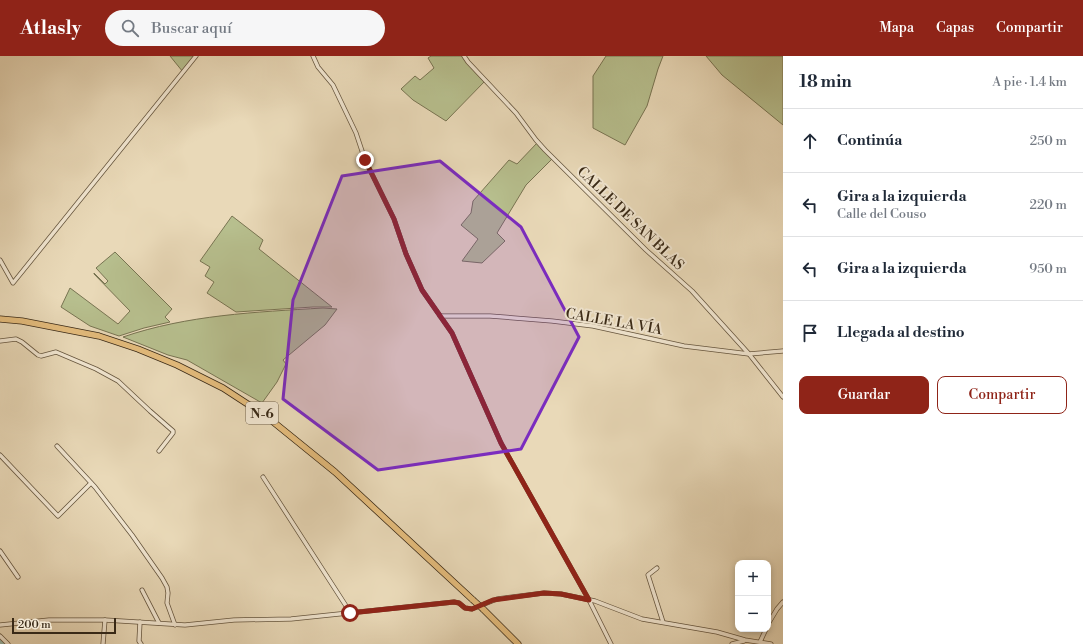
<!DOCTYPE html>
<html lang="es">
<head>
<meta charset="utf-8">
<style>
	body { margin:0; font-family:"Libre Bodoni",serif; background:#f6f6f7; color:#1f2937 }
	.controls { position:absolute; right:12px; bottom:12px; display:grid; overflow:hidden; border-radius:8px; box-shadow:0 2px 6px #0003 }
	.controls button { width:36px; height:36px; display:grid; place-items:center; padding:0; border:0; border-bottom:1px solid #e0e1e3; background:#fff; color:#1f2937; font:20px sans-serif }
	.scale { position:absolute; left:12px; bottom:10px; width:104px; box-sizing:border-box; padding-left:4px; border:2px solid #392916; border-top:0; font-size:11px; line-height:14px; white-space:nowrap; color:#392916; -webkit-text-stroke:3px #f1e6d1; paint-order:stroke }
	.stop { position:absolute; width:12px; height:12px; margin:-9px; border:3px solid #8f2418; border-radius:50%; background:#fff }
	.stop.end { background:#8f2418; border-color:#fff; box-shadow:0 1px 4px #0008 }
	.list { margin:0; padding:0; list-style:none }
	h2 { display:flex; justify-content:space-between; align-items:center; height:52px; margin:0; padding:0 16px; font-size:17px }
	h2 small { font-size:13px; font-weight:400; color:#747a83 }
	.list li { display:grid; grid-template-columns:26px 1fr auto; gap:12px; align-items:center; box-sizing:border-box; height:64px; padding:0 16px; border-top:1px solid #e0e1e3 }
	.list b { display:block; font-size:15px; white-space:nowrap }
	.list p { margin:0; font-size:13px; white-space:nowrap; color:#747a83 }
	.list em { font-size:13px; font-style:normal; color:#747a83 }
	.actions { display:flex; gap:8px; padding:12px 16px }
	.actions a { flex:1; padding:9px 0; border:1px solid #8f2418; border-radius:8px; text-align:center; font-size:14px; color:#8f2418 }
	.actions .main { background:#8f2418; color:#fff }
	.icon { flex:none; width:22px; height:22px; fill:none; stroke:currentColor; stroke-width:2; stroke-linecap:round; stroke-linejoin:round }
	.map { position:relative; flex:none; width:783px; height:588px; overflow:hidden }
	header { display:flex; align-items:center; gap:24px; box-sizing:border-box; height:56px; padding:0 20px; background:#8f2418; color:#fff }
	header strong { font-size:19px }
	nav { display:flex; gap:22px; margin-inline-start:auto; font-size:14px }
	.search { width:280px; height:36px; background:#f6f6f7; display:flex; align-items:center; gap:10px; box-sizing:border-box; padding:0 14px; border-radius:22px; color:#747a83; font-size:15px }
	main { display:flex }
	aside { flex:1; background:#fff }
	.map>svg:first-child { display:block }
</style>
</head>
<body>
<header>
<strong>Atlasly</strong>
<div class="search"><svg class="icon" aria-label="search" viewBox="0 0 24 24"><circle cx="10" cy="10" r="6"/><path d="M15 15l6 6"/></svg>Buscar aquí</div>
<nav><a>Mapa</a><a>Capas</a><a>Compartir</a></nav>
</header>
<main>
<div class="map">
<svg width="783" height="588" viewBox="0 0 783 588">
	<rect width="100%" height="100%" fill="#e9d9b8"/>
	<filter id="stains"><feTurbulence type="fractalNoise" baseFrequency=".005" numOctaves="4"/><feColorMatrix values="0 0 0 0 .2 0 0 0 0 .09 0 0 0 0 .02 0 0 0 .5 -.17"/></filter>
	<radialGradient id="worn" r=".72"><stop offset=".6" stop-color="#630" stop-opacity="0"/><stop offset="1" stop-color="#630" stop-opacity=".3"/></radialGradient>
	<g fill="#b7bf8e" stroke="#787452">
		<polygon points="170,0 196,0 183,16"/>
		<polygon points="431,0 463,0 485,25 446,65 413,44 401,33 415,20 420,24 434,12 428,2"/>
		<polygon points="606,0 663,0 658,13 647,50 625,89 593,72 593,20"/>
		<polygon points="706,0 783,0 783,69 722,19"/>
		<polygon points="537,87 552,103 526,129 497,177 505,185 482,207 462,205 478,183 461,169 471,157 473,145 509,104 517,108"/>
		<polygon points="232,160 263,184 259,193 332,251 313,251 236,256 207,237 214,226 205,220 210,211 200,205"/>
		<polygon points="115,196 172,253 165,261 170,266 144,272 119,280 90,270 61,251 70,232 118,268 130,255 94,218 94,217 105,228 108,225 96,212"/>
		<path d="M323,252L337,253L325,269L283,304L286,308L277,326L262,347L187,304L168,299L123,281C187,259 256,256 323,252Z"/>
	</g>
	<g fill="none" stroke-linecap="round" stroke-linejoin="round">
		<polyline stroke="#97baae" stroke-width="3.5" points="0,585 3,588"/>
		<defs>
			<g id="minor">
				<polyline points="313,0 318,11 333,29 356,77 365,104 394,163 406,198 422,234 452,277 501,387 589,544 611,588"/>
				<polyline points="464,0 468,6 516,57 536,84 545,94 646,194 692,235 749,298 783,341"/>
				<polyline points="0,204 13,227 196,0"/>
				<polyline points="440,260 490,260 552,265 593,270 684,290 749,298 783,295"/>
				<polyline points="0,285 16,283 22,286 38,299 41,300 56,296 96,313 118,325 150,355 173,375 173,377 159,395"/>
				<polyline points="57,390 95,431 132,479 162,522 167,531 168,537 167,547 175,569"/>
				<polyline points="0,399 58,460 91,427"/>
				<polyline points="263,421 348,553 350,557"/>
				<polyline points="0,495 18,521"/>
				<polyline points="657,512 648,519 663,566"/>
				<polyline points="142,534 159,567"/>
				<polyline points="140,566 139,585 141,588"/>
				<polyline points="768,568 777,553 783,546"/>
				<polyline points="0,569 49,564 105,564 185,569 234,564 291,563 454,546 459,547 465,552 472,553 497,543 544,537 561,538 595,545 642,563 717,576 745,584 771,588"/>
				<polyline points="0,580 8,588"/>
				<polyline points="760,586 766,573"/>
				<polyline points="103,588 105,564"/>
				<polyline points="732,588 744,585"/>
			</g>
			<g id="highway">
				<polyline points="0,263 22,265 99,280 138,293 177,309 223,332 266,360 335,416 473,544"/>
				<polyline points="483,553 518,588"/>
			</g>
		</defs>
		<use href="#minor" stroke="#65553e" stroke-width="5"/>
		<use href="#highway" stroke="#392916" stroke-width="7"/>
		<use href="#minor" stroke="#f1e6d1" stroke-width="3.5"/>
		<use href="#highway" stroke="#e4bc7c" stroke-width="5.5"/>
		<defs>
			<polyline id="highway-bridge" points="473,544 483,553"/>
		</defs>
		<use href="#highway-bridge" stroke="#392916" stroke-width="7" stroke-linecap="butt"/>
		<use href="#highway-bridge" stroke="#e4bc7c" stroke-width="5.5"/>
	</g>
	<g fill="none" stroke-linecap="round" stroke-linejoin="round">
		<polyline stroke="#8f2418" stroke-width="5" points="350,557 454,546 459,547 465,552 472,553 493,544 544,537 561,538 589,544 501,387 452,277 422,234 406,198 394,163 365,104"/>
	</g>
	<path fill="#7b2cbf" fill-opacity="0.2" stroke="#7b2cbf" stroke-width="3" stroke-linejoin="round" d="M440,105L521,171L579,281L521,393L378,414L283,343L293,244L342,120Z"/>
	<g text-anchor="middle" stroke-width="4" stroke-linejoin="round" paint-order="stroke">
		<rect fill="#f1e6d1" stroke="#70624e" stroke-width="1" x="246" y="346" width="32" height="22" rx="3"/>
		<g font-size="13" font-weight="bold" fill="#392916">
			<text x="262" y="362">N-6</text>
		</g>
		<g font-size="14" fill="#392916" stroke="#f1e6d1">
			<text transform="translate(631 162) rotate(44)" y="5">CALLE DE SAN BLAS</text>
			<text transform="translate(614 265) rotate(10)" y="5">CALLE LA VÍA</text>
		</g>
	</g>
	<rect width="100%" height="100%" filter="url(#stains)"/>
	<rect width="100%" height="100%" fill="url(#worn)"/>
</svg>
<div class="controls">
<button>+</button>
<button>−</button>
</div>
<div class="scale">200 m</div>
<div class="stop" style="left:350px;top:557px"></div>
<div class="stop end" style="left:365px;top:104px"></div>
</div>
<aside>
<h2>18 min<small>A pie · 1.4 km</small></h2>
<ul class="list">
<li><svg class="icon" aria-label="ahead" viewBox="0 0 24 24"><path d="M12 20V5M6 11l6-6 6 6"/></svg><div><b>Continúa</b></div><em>250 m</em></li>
<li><svg class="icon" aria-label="left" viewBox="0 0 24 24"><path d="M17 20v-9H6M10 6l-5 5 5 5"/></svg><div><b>Gira a la izquierda</b><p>Calle del Couso</p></div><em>220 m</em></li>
<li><svg class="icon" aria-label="left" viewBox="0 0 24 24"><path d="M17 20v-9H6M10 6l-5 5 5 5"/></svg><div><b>Gira a la izquierda</b></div><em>950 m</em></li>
<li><svg class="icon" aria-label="arrive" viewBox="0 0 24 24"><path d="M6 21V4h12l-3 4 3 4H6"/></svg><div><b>Llegada al destino</b></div></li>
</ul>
<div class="actions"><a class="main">Guardar</a><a>Compartir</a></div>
</aside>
</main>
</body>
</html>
